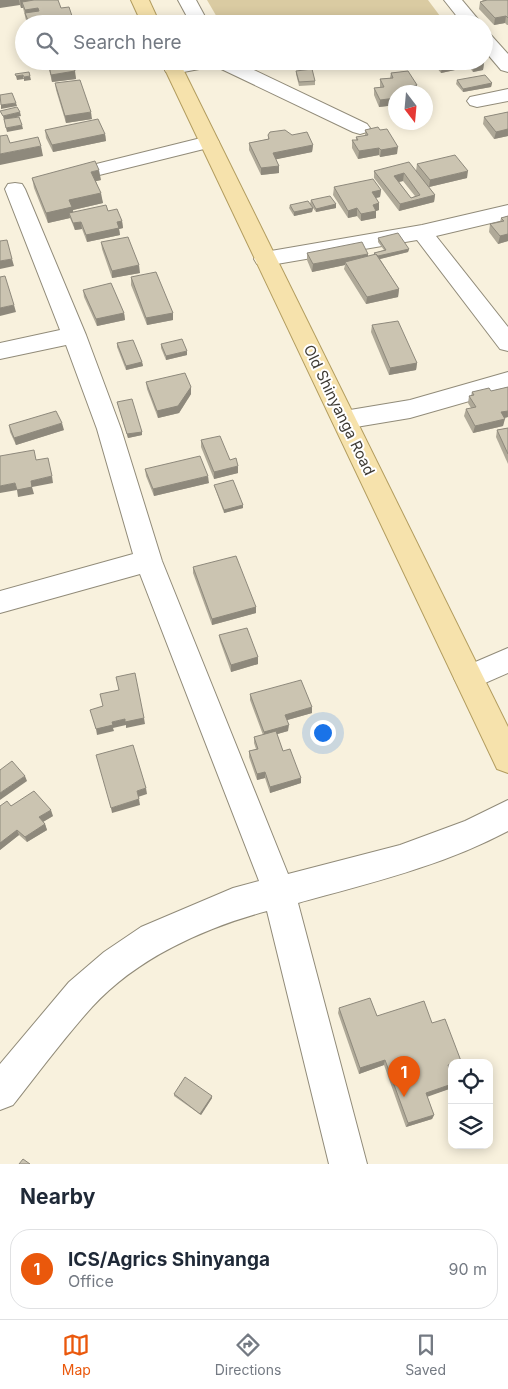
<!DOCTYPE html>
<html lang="en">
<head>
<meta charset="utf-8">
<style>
	body { margin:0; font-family:Inter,sans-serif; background:#f6f6f7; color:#1f2937 }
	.controls { position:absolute; right:15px; bottom:15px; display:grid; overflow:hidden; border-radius:10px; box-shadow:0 2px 12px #0003 }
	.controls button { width:45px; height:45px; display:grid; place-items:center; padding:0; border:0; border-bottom:1px solid #e0e1e3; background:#fff; color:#1f2937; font:25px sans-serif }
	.compass { position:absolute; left:388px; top:85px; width:45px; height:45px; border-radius:50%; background:#fff; box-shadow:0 2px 12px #0003; rotate:164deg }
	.you { position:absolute; left:322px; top:732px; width:18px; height:18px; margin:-12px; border:4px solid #fff; border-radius:50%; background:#1a73e8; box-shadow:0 0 0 8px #1a73e833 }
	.badge { display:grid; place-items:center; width:32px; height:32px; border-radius:50%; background:#ea580c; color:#fff; font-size:16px; font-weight:700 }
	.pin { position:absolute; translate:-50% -41px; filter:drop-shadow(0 1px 2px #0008) }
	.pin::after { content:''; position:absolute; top:26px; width:18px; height:15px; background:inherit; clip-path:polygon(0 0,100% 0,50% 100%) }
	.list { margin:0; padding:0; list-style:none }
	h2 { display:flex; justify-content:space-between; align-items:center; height:65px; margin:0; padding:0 20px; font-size:21px }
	h2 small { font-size:16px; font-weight:400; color:#747a83 }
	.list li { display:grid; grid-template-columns:32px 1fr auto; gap:15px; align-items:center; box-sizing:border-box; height:80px; margin:0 10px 10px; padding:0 10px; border:1px solid #e0e1e3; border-radius:20px }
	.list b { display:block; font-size:19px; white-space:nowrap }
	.list p { margin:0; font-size:16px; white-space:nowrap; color:#747a83 }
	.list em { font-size:16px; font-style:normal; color:#747a83 }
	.icon { flex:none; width:28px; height:28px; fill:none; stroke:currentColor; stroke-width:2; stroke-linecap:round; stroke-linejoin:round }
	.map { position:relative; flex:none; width:508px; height:1164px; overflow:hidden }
	.search { position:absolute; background:#fff; box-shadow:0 2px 12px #0003; left:15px; right:15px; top:15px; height:55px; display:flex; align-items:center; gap:12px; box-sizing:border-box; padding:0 18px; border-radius:28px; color:#747a83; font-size:19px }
	.sheet { height:155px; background:#fff }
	nav { display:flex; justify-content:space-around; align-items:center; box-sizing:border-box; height:70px; border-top:1px solid #e0e1e3; background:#fff; font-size:14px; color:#747a83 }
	nav a { display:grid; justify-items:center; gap:2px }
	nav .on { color:#ea580c }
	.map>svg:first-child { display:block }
</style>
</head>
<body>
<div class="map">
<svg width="508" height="1164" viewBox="0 0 508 1164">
	<rect width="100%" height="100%" fill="#f8f1dd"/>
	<polygon fill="#dacba2" points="207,0 428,0 446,24 221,24"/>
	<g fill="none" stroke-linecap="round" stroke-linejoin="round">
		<defs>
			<g id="minor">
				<polygon points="178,0 196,0 209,24 191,24"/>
				<polygon points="444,0 462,0 482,24 463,24"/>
				<polygon points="484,33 490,34 508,54 508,72 501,70 484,50"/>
				<polygon points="179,61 235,61 367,124 370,128 367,132 360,134 353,132 215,66 173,74 166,72 164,68 166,64"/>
				<polygon points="508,89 508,101 477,107 470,105 467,101 470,97"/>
				<polygon points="209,136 216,138 219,142 216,146 63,184 56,182 53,178 56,174"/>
				<path d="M15,183L22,184L25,189L86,335L121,429L162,561L288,874L400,845L465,821L508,800V831C442,866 370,883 298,903L367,1164H329L267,911C204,928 137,958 92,1007C64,1038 39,1072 13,1105L0,1110V1064L69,982L104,952L141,927L233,888L259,881L140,574L0,613V591L133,554L97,429L66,345L0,359V343L60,330L5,189L8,184Z"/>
				<polygon points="508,205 508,219 436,236 508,327 508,351 500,349 417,240 265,266 257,264 254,259 257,254 265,252 422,225"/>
				<polygon points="508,372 508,390 410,418 344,429 335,426 332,420 335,414 344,411 410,400"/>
				<polygon points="508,648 508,673 469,690 459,687 454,678 459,669"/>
			</g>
			<g id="major">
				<polygon points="131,0 149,0 160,24 142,24"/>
				<polygon points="161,61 179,61 508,727 508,773 497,769"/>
			</g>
		</defs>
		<use href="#minor" stroke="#918b79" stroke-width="2"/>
		<use href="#major" stroke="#b29c5e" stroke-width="2"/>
		<use href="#minor" fill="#fff" fill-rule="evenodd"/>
		<use href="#major" fill="#f6e2ac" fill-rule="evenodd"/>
	</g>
	<g fill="#afa998" fill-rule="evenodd">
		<polygon points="0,0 58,0 61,8 72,16 73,24 27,24 23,8 21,8 20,5"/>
		<polygon points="482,0 508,0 508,25 507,25 505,23 494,25 479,9 480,2 483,1"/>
		<polygon points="47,61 72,61 76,79 52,82"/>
		<polygon points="431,61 483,61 484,63 483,70 473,72 469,67 441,73"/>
		<polygon points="296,71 315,81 315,85 299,86 296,74"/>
		<polygon points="408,71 396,92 396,105 379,107 374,95 374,88 380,87 380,79 390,78 391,73"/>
		<polygon points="457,80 492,83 491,87 463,92 456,84"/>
		<polygon points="55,83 92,119 66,123 56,90"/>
		<polygon points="508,112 508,136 494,139 483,124 484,117"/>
		<polygon points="45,130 105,134 106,141 53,152 46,138"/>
		<polygon points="365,130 397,154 380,157 379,155 358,159 352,148 352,140 356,140 356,137 365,136"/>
		<polygon points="268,135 292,135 313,145 312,152 276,159 279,166 279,173 261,175 249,150 249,143 268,139"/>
		<path d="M417,164L467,178L429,187L435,195L434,202L399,211L374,178V171H416ZM403,181L415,196L411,198L399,182Z"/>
		<polygon points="32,178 101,180 96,181 103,203 73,210 73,212 108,211 122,221 123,228 119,229 120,235 87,242 82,229 75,230 70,218 48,223 34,188"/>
		<polygon points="334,187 381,190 380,197 376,198 379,203 379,210 376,211 376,218 361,221 357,216 348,218 333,195"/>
		<polygon points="311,200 336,204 336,208 316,212 310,204"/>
		<polygon points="290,205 313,208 312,212 294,216 289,208"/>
		<polygon points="508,216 508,241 498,244 489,232 490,224 500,222 501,218"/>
		<polygon points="378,238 409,249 408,252 380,259 399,289 398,297 366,304 344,269 345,265 312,272 307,260 307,253 368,256 374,255 374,253 384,250 378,242"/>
		<polygon points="101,242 140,273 112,278 102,249"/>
		<polygon points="131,277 173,313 173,320 147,325 131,285"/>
		<polygon points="83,290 124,313 125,320 97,326 84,297"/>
		<polygon points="372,325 417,363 416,370 389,375 371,332"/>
		<polygon points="117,343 142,362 143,366 126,370 117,347"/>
		<polygon points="161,344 187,355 166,360 161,348"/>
		<polygon points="146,382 191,394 179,413 158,418 147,389"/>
		<polygon points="508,387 508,417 504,418 503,426 473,433 464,416 466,409 471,408 468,403 469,396 471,396 472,392 491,391"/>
		<polygon points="117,402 142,432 142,435 128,438"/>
		<polygon points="9,425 64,430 16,445 10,432"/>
		<polygon points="508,428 508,464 496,437 497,430"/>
		<polygon points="201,440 230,460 238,473 214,479 201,447"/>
		<polygon points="145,469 209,483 154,496 146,476"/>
		<polygon points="214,485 243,505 243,508 224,513 215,488"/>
		<polygon points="193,567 256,607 256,613 212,625 193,573"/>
		<polygon points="219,635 258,657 258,664 231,672 220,641"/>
		<polygon points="250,694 312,713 287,720 288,731 277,734 283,751 301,778 301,783 270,793 265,778 257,780 249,757 249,751 256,749 254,743 254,737 263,735 250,700"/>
		<polygon points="0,806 11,806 53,816 43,822 45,824 47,830 27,842 19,835 0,850"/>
		<polygon points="339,1008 377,1016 432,1023 452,1063 452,1068 449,1069 452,1088 427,1096 434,1115 432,1119 406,1127 384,1065 359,1074 338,1013"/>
		<polygon points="174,1094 212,1098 201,1115 174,1096"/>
	</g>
	<g fill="#8e897c">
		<polygon points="0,0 19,0 20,5 0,8"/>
		<polygon points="20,0 34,0 22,2 23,8 21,8"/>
		<polygon points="38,8 39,18 25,13 26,20 25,10"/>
		<polygon points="72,16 73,24 29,24 29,23"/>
		<polygon points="506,16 505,23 494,25 495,18"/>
		<polygon points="463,61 470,61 469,67 441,73 442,66"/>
		<polygon points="484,63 483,70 473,72 474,65"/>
		<polygon points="75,71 76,79 52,82 51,75"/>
		<polygon points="23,75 24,79 17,80 16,76"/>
		<polygon points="30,76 31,80 24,81 24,77"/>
		<polygon points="492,83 491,87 463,92 463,89"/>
		<polygon points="417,85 416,92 412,86"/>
		<polygon points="396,98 396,105 379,107 380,100"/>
		<polygon points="16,103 17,106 1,109 1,105"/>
		<polygon points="20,112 21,116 4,120 3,116"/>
		<polygon points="91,112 92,119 66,123 65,116"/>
		<polygon points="22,125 23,129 7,132 6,128"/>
		<polygon points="508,129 508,136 494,139 496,132"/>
		<polygon points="105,134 106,141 53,152 52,145"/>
		<polygon points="313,145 312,152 273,160 273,153"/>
		<polygon points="41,146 43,156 0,165 0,154"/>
		<polygon points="398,147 397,154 380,157 381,150"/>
		<polygon points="379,148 379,155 358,159 359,151"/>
		<polygon points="279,166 279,173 261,175 261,168"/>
		<polygon points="99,170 101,180 92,182 91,172"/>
		<polygon points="468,171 467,178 429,187 430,180"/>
		<polygon points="404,173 403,181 394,183 394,176"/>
		<polygon points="381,190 380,197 371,199 372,192"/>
		<polygon points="101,193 103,203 73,210 74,217 69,213 70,218 48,223 46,213 69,200"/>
		<polygon points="435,195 434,202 399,211 400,204"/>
		<polygon points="379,203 379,210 376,211 376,218 361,221 361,214 373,205"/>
		<polygon points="336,204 336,208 316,212 316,209"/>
		<polygon points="313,208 312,212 294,216 294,212"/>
		<polygon points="357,208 357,216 348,218 348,211"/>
		<polygon points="122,221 123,228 119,229 120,235 87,242 86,235 117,222"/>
		<polygon points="81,222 82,229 75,230 73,223"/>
		<polygon points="508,234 508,241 498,244 500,236"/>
		<polygon points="409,249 408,252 376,260 377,256"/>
		<polygon points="368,254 368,261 345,262 345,265 312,272 313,264"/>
		<polygon points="12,259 14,266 0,269 0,261"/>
		<polygon points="139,265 140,273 112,278 112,271"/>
		<polygon points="399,289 398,297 366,304 367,297"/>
		<polygon points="14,305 16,312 0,316 0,308"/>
		<polygon points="124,313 125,320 97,326 96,319"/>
		<polygon points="173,313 173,320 147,325 146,318"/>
		<polygon points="187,351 187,355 166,360 166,356"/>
		<polygon points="142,362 143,366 126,370 126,366"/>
		<polygon points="417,363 416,370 389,375 390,368"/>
		<polygon points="191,387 191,394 179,413 158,418 157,411"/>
		<polygon points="508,411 508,417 500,419 501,412"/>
		<polygon points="505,419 503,426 473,433 475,426"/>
		<polygon points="62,423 64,430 16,445 14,438"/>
		<polygon points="142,432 142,435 128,438 127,434"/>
		<polygon points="238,466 238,473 214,479 214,472"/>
		<polygon points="52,476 53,483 32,487 34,494 18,497 17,490 31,481"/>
		<polygon points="208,476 209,483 154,496 153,489"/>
		<polygon points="15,483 17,490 0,493 0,486"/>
		<polygon points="243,505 243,508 224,513 224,510"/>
		<polygon points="256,607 256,613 212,625 212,619"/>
		<polygon points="258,657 258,664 231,672 231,665"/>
		<polygon points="312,707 312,713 284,721 285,715"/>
		<polygon points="144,718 145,724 126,728 126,725 113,728 114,731 97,735 96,729 112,722 125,719"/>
		<polygon points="289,725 288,731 264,738 264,732"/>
		<polygon points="265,772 265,778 257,780 257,774"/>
		<polygon points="25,776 27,781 0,800 0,793"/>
		<polygon points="301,778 301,783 270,793 270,787"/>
		<polygon points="146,788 147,794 138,797 137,791"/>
		<polygon points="139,799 140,805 112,813 111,808"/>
		<polygon points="51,810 53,816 41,823 39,817"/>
		<polygon points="45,824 47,830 27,842 25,837"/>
		<polygon points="17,830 19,835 0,850 0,843"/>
		<polygon points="385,1060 384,1065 359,1074 360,1068"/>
		<polygon points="452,1064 452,1068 445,1070 448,1065"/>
		<polygon points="452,1084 452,1088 424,1098 426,1093"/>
		<polygon points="212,1096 212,1098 201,1115 200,1114"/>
		<polygon points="434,1115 432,1119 406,1127 408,1123"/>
	</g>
	<g fill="#cbc4b1" stroke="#8e897c" fill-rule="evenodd">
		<polygon points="34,0 58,0 61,8 69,7 72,16 29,23 25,13 39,11 38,8 25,10 22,2"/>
		<polygon points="487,0 508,0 508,18 506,16 495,18 480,2"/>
		<polygon points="68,21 69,24 46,24"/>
		<polygon points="48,61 72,61 75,71 51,75"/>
		<polygon points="438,61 463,61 442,66"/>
		<polygon points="471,61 483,61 484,63 474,65"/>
		<polygon points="312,69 315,81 299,82 296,71"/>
		<polygon points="408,71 417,85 412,86 416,92 396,92 396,98 380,100 374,88 384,87 380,79 393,78 391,73"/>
		<polygon points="29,72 30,76 24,77 23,75 16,76 15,74"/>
		<polygon points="485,75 492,83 463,89 457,80"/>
		<polygon points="80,80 91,112 65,116 55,83"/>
		<polygon points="12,93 16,103 1,105 0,95"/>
		<polygon points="17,107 20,112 3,116 0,111"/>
		<polygon points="508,112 508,129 496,132 484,117"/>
		<polygon points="19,117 22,125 6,128 4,119"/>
		<polygon points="98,119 105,134 52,145 45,130"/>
		<polygon points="378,127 380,130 387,129 398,147 381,150 379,148 359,151 352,140 358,140 356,137 368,135 365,130"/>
		<polygon points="285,130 292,135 307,132 313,145 273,153 279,166 261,168 249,143 269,139 268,135 270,132"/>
		<polygon points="7,135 10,143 38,137 41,146 0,154 0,136"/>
		<polygon points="455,155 468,171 430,180 417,164"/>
		<polygon points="95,161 99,170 91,172 101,193 69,200 72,207 46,213 32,178"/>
		<path d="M409,162L435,195L400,204L374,171ZM404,173L420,195L411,198L394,176Z"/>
		<polygon points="373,179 381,190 372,192 379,203 373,205 376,211 361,214 357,208 348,211 334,187"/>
		<polygon points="330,196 336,204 316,209 311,200"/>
		<polygon points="308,201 313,208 294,212 290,205"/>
		<polygon points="106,205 108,211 117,209 122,221 117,222 119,228 86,235 81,222 73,223 69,213"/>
		<polygon points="508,216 508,234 500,236 490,224 504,221 501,218"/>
		<polygon points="398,233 409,249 378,256 376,254 376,255 374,253 386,250 378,238"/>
		<polygon points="128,237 139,265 112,271 101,242"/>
		<polygon points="7,240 12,259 0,261 0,241"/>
		<polygon points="362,242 368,254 313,264 307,253"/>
		<polygon points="376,254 399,289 367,297 345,262"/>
		<polygon points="156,272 173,313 146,318 131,277"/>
		<polygon points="5,276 14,305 0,308 0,277"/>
		<polygon points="111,283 124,313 96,319 83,290"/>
		<polygon points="398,321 417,363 390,368 372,325"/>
		<polygon points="182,339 187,351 166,356 161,344"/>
		<polygon points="133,340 142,362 126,366 117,343"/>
		<polygon points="185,373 191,387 178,406 157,411 146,382"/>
		<polygon points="508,387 508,411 501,412 505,419 475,426 466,409 476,407 469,396 474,395 472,392 489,388 491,391"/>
		<polygon points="132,399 142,432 127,434 117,402"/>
		<polygon points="56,411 62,423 14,438 9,425"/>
		<polygon points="508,428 508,454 497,430"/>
		<polygon points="220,436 230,460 236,458 238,466 214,472 201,440"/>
		<polygon points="34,450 36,460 48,458 52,476 31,481 32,487 17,490 15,483 0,486 0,456"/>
		<polygon points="200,456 208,476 153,489 145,469"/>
		<polygon points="233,480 243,505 224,510 214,485"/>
		<polygon points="236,556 256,607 212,619 193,567"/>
		<polygon points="247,628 258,657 231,665 219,635"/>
		<polygon points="135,673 144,718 125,722 125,719 112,722 113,725 96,729 90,710 103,706 100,694 119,690 116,677"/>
		<polygon points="301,680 312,707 285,715 289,725 264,732 250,694"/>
		<polygon points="276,731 283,751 290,749 301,778 270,787 265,772 257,774 249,751 258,749 254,737"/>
		<polygon points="133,745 146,788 137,791 139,799 111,808 96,755"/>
		<polygon points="12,761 25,776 0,793 0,770"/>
		<polygon points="34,791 51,810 39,817 45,824 25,837 17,830 0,843 0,806 7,801 11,806"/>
		<polygon points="370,998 377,1016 424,1001 432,1023 445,1019 461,1061 452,1063 452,1064 448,1065 452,1076 452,1084 426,1093 434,1115 408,1123 385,1060 360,1068 339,1008"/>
		<polygon points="185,1077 212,1096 200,1114 174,1094"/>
		<polygon points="23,1159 30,1164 19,1164"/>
	</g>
	<g text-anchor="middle" stroke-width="4" stroke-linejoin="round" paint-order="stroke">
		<g font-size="15" fill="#3f3c35" stroke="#fff">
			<text transform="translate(339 410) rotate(64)" y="5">Old Shinyanga Road</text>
		</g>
	</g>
</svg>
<div class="controls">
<button><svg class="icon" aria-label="locate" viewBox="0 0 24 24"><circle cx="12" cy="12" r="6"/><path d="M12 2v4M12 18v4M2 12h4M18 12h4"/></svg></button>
<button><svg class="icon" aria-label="layers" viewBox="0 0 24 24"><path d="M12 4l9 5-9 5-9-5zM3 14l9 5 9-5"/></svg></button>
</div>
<svg class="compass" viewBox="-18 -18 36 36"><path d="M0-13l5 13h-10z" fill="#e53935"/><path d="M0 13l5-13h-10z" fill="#747a83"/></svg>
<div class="you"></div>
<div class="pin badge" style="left:404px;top:1097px">1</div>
<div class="search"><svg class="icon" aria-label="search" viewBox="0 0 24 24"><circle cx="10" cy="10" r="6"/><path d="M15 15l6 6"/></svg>Search here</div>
</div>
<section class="sheet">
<h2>Nearby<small></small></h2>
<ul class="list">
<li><span class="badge">1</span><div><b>ICS/Agrics Shinyanga</b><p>Office</p></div><em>90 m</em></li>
</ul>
</section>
<nav>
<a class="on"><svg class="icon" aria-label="map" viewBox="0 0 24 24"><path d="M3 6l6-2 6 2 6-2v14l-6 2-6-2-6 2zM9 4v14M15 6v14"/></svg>Map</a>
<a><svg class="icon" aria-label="directions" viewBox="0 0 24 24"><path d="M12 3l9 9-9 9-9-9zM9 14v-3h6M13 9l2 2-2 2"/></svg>Directions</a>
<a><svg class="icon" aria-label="saved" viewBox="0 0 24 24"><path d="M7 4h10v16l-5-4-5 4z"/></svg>Saved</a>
</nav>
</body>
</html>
